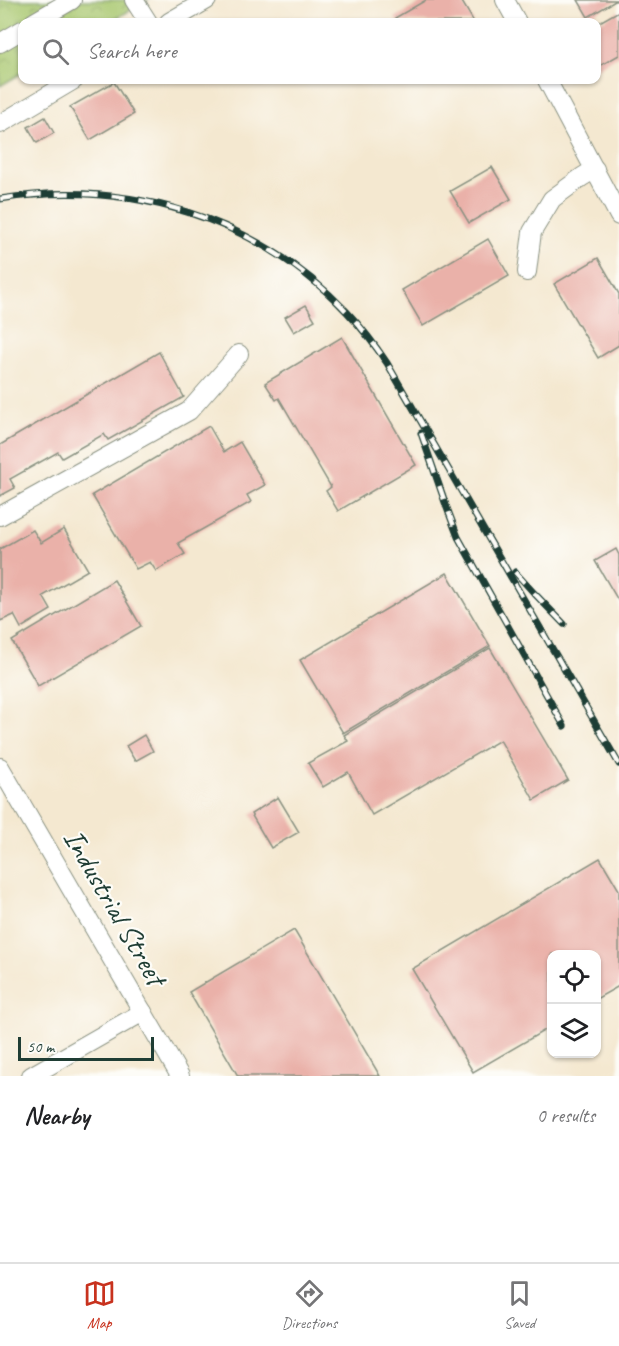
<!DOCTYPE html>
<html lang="en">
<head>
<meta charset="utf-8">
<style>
	body { margin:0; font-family:Caveat,sans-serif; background:#f6f6f6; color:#202124 }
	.controls { position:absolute; right:18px; bottom:18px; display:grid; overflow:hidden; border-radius:12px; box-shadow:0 2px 4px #0004 }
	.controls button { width:54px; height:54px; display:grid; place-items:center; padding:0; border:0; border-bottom:2px solid #e0e0e0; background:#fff; color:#202124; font:30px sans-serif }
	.scale { position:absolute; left:18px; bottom:15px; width:136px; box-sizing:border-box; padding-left:6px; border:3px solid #1f3d34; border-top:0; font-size:16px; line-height:21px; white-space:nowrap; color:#1f3d34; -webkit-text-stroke:4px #fdfcf7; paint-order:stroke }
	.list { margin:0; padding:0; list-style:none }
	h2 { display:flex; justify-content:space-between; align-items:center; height:78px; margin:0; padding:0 24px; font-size:26px }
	h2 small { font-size:20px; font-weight:400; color:#757577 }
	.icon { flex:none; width:33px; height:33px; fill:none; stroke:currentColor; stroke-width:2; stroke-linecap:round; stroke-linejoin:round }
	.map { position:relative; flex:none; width:619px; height:1076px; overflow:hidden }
	.search { position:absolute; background:#fff; box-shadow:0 2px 4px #0004; left:18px; right:18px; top:18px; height:66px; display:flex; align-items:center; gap:15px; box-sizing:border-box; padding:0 21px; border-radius:12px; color:#757577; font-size:22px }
	.sheet { height:186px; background:#fff }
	nav { display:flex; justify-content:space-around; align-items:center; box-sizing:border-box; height:84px; border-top:2px solid #e0e0e0; background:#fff; font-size:16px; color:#757577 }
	nav a { display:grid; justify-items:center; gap:3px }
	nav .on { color:#c8321e }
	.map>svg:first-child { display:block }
</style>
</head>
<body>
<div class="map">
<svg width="619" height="1076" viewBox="0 0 619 1076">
	<defs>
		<pattern id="park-crowns" width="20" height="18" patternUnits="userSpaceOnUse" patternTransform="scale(1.5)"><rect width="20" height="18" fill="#a9c86f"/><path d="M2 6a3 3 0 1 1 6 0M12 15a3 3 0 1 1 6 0" fill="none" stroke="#89a45c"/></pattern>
	</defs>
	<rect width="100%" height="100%" fill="#fdfcf7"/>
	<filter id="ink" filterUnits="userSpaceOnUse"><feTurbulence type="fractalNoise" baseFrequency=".0167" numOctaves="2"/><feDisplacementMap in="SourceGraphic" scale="12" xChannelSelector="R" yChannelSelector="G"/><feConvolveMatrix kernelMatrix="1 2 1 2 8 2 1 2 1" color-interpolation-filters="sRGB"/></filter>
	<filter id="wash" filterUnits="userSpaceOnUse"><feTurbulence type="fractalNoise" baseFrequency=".008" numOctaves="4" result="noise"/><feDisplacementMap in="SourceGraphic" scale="24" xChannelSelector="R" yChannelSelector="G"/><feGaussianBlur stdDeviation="1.35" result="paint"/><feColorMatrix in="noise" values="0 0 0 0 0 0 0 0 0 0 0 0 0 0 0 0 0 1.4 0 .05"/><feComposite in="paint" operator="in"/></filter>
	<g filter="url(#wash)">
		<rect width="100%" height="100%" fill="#f4e8d0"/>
		<polygon fill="url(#park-crowns)" stroke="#648252" stroke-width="1.5" points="0,0 148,0 110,22 22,22 22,73 0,86"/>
		<g id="blocks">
			<g fill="#eab1a9">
				<polygon points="426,0 461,0 474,22 398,22 395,18"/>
				<polygon points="578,0 617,0 588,17"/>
				<polygon points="619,11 619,55 596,68 596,24"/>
				<polygon points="114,82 134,114 90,140 70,107"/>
				<polygon points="45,117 54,133 37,143 28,127"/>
				<polygon points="492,167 511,199 469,223 450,191"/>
				<polygon points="488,239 509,276 423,326 402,290"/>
				<polygon points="598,258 619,294 619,345 598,358 554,284"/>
				<polygon points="306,305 315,320 294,332 285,317"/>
				<polygon points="342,337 416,465 338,511 326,491 331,487 279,398 276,400 265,383"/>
				<polygon points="159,352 184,397 108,440 104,434 62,458 58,452 10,479 15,488 0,496 0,445"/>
				<polygon points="209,426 224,452 240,442 265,485 247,495 251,502 178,543 185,554 156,571 150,562 136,569 92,495"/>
				<polygon points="64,529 88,570 43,596 51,610 21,628 14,615 0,621 0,549 33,530 41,543"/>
				<polygon points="616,549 619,555 619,602 595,561"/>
				<polygon points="447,573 490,646 343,733 300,660"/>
				<polygon points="114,580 141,626 38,686 12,641"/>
				<polygon points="490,648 568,780 534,800 500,740 372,815 348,772 323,787 308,763 348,741 344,735"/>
				<polygon points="144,735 153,751 135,761 126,746"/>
				<polygon points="278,797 299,832 271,848 251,814"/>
				<polygon points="600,858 619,890 619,986 596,999 596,954 552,954 552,1026 473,1072 412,969"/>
				<polygon points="294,930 380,1076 238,1076 189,992"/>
			</g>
		</g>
	</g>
	<g filter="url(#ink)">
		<use href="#blocks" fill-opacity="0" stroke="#8a9282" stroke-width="1.5"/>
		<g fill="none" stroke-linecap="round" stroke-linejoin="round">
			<defs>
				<g id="minor">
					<polyline points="134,0 148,22"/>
					<polyline points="505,0 517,22"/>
					<polyline points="34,22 72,0"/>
					<polyline points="169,22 207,0"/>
					<polyline points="0,43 22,30"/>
					<polyline points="547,80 619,216"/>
					<polyline points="0,124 74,80"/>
					<polyline points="527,272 532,232 552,199 582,177 595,169"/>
					<polyline points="0,516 189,411 239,354"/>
					<polyline points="0,767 180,1076"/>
					<polyline points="31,1076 143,1012"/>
				</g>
			</defs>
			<use href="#minor" stroke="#8a9282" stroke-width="20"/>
			<use href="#minor" stroke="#fff" stroke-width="18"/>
			<defs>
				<g id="rail">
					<path d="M0,199C128,178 258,218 347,312C362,328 375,345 387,363L619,764"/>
					<polyline points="421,433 447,508 458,537 564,726"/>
					<polyline points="515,572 534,593 564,624"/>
				</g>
			</defs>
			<use href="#rail" stroke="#1f3d34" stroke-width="7"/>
			<use href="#rail" stroke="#fdfcf7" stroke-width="4.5" stroke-dasharray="14" stroke-linecap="butt"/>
		</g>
	</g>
	<g text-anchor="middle" stroke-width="4.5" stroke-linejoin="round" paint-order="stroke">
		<g font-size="30" fill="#1f3d34" stroke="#fdfcf7">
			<text transform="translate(115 907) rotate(60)" y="10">Industrial Street</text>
		</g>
	</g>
</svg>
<div class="controls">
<button><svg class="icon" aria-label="locate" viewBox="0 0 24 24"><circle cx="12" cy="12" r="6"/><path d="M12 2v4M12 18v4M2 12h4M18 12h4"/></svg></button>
<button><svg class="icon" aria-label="layers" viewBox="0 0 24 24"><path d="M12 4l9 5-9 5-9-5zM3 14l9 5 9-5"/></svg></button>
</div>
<div class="scale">50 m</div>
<div class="search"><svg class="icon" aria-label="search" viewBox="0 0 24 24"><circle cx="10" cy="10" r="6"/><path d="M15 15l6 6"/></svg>Search here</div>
</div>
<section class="sheet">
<h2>Nearby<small>0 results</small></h2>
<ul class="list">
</ul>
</section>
<nav>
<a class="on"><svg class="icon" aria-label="map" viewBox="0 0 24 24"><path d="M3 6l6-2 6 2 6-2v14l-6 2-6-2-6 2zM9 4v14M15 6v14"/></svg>Map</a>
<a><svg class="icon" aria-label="directions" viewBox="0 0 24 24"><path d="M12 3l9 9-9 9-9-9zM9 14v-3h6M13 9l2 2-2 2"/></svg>Directions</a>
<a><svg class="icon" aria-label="saved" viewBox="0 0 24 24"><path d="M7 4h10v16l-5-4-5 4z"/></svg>Saved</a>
</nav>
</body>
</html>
